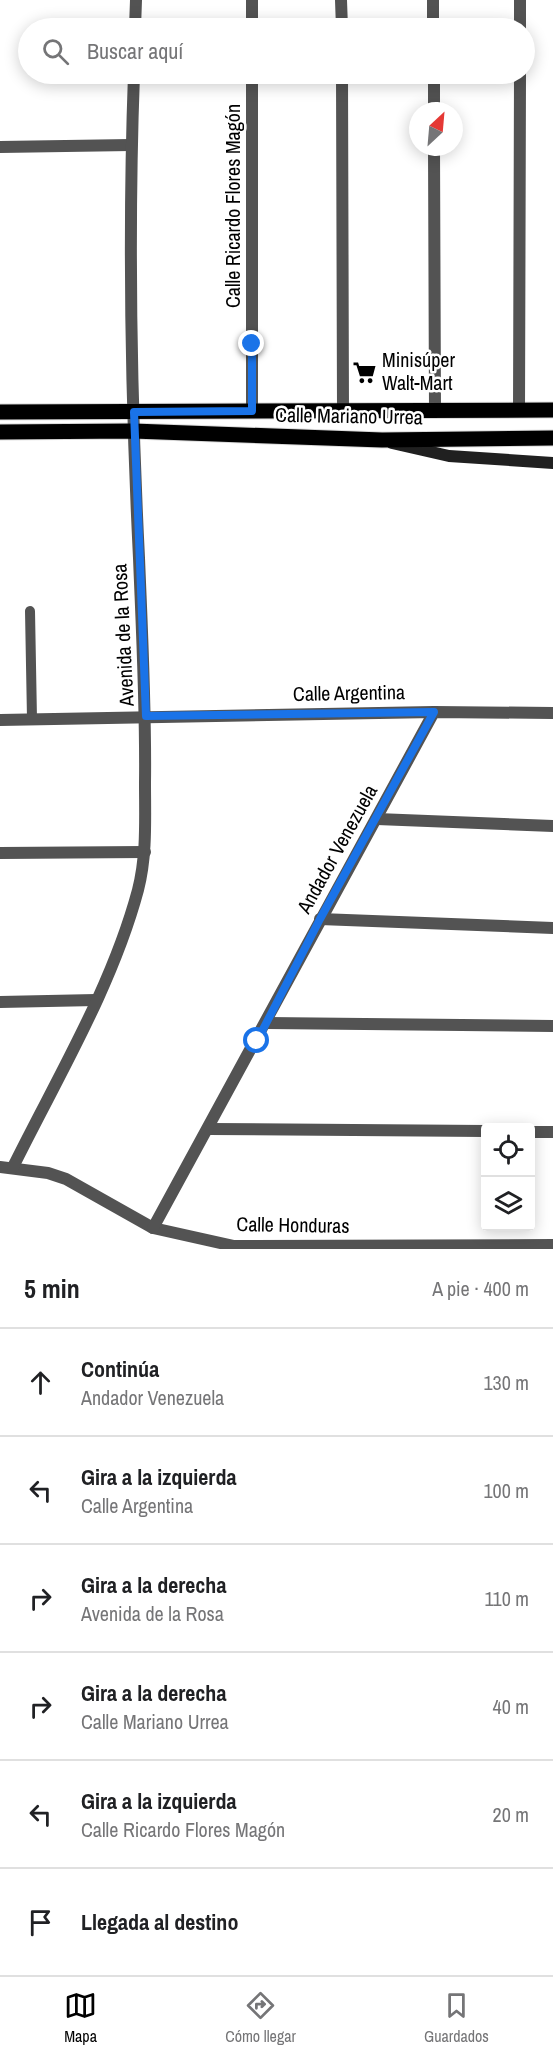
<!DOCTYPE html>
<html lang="es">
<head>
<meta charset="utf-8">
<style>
	body { margin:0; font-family:"Archivo Narrow",sans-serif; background:#f2f2f2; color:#202124 }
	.controls { position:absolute; right:18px; bottom:18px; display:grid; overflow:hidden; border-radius:6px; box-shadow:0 3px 15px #0003 }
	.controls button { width:54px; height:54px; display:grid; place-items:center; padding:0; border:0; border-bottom:2px solid #e0e0e0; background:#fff; color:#202124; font:30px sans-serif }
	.compass { position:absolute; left:409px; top:102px; width:54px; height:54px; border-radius:50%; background:#fff; box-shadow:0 3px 15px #0003; rotate:26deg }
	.stop { position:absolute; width:18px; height:18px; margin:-14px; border:4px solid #1a73e8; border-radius:50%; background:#fff }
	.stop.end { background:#1a73e8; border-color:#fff; box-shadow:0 2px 6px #0008 }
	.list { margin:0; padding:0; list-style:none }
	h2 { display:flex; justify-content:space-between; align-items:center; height:78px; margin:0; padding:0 24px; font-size:26px }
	h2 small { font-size:20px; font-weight:400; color:#757577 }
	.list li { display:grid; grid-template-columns:39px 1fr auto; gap:18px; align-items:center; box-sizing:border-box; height:108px; padding:0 24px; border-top:2px solid #e0e0e0 }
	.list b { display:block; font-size:22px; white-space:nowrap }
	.list p { margin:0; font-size:20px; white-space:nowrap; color:#757577 }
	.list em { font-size:20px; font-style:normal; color:#757577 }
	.icon { flex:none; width:33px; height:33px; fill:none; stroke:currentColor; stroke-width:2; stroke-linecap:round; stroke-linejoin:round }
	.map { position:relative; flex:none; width:553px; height:1249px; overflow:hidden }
	.search { position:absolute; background:#fff; box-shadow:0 3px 15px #0003; left:18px; right:18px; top:18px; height:66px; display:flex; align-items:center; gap:15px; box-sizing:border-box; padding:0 21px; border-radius:33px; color:#757577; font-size:22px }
	.sheet { height:726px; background:#fff }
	nav { display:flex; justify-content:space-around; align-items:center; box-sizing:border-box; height:84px; border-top:2px solid #e0e0e0; background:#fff; font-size:16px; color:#757577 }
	nav a { display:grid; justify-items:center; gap:3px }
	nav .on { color:#000 }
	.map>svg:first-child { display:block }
</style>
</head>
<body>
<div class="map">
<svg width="553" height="1249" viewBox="0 0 553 1249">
	<rect width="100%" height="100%" fill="#fff"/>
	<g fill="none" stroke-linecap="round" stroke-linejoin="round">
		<defs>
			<g id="primary">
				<polyline points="0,412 553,410"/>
				<polyline points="0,432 133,431 382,440 553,438"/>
			</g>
		</defs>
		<use href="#primary" stroke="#dbdbdb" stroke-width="17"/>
		<polyline stroke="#535353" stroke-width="10" points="30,611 32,719"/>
		<g stroke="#535353" stroke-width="12">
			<polyline points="252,0 252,28"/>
			<polyline points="341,0 342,28"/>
			<polyline points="433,0 433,28"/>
			<polyline points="135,28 136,0"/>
			<polyline points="520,28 520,0"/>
			<polyline points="252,74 252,411"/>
			<polyline points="342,74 343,411"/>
			<polyline points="434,74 434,111"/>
			<polyline points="0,147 131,145"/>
			<polyline points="434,147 435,411"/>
			<polyline points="519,411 520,74"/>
			<polyline points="0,720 434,712 553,713"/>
			<polyline points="377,819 553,826"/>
			<polyline points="0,853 145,852"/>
			<polyline points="320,919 553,928"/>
			<polyline points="0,1002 96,1000"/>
			<polyline points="267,1023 553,1026"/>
			<polyline points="209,1129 486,1131"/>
			<polyline points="530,1132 553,1132"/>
			<polyline points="0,1167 48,1173 66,1179 153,1228 234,1246 553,1245"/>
			<path d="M13,1167C57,1078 112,987 138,890C147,855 145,819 145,783C146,708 142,633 139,558C131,397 128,235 134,74"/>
			<polyline points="153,1228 434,712"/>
		</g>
		<polyline stroke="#202020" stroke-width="12" points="392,443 449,456 553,463"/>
		<use href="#primary" stroke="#000" stroke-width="15"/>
	</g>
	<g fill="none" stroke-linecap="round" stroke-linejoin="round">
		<polyline stroke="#1a73e8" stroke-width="8" points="252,344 252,411 134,412 146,716 434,712 320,919 257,1041"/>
	</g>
	<defs>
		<symbol id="supermarket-bare" viewBox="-9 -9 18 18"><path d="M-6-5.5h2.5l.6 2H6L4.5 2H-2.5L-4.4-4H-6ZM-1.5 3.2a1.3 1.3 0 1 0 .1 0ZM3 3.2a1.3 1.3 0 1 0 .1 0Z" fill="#000" stroke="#fff" stroke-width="2.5" paint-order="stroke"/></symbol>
	</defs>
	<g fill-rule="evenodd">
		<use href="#supermarket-bare" x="348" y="356" width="33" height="33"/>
	</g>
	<g text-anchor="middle" stroke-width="5" stroke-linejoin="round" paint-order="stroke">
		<g font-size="20" fill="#000" stroke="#fff">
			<text transform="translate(233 206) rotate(-90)" y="7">Calle Ricardo Flores Magón</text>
			<text transform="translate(349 416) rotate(1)" y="7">Calle Mariano Urrea</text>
			<text transform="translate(123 635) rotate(-93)" y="7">Avenida de la Rosa</text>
			<text transform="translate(349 693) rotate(-1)" y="7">Calle Argentina</text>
			<text transform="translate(337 849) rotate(-61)" y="7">Andador Venezuela</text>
			<text transform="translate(293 1225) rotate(1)" y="7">Calle Honduras</text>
		</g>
		<g font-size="20" fill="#000" stroke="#fff" text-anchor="start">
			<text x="382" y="367">Minisúper<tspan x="382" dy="23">Walt-Mart</tspan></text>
		</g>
	</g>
</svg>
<div class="controls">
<button><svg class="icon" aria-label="locate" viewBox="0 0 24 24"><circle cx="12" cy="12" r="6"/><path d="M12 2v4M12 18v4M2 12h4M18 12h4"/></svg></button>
<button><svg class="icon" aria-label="layers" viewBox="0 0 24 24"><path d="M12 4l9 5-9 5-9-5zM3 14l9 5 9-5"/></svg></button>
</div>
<svg class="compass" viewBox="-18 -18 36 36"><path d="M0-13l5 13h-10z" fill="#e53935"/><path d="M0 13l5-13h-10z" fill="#757577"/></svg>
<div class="stop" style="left:257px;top:1041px"></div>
<div class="stop end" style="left:252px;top:344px"></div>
<div class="search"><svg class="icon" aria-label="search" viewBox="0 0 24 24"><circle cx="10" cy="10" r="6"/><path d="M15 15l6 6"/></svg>Buscar aquí</div>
</div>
<section class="sheet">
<h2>5 min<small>A pie · 400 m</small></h2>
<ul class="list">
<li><svg class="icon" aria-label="ahead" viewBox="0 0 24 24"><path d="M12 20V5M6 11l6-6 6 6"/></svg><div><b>Continúa</b><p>Andador Venezuela</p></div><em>130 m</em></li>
<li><svg class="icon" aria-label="left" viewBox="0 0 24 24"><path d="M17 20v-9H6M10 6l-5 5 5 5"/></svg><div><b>Gira a la izquierda</b><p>Calle Argentina</p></div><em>100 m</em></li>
<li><svg class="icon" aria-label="right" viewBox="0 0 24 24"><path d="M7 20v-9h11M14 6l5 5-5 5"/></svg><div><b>Gira a la derecha</b><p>Avenida de la Rosa</p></div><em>110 m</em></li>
<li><svg class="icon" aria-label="right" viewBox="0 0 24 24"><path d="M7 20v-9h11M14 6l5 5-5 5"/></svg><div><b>Gira a la derecha</b><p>Calle Mariano Urrea</p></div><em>40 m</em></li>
<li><svg class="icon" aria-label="left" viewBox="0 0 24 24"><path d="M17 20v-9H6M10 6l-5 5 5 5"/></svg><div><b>Gira a la izquierda</b><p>Calle Ricardo Flores Magón</p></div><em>20 m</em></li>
<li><svg class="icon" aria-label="arrive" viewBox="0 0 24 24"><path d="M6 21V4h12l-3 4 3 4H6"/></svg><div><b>Llegada al destino</b></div></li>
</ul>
</section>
<nav>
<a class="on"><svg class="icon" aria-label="map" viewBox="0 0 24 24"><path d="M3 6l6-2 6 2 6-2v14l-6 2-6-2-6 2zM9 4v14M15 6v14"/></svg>Mapa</a>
<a><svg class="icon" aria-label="directions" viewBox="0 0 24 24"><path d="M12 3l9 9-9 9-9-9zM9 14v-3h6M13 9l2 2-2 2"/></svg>Cómo llegar</a>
<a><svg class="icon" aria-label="saved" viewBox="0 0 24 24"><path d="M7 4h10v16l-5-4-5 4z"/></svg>Guardados</a>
</nav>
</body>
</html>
